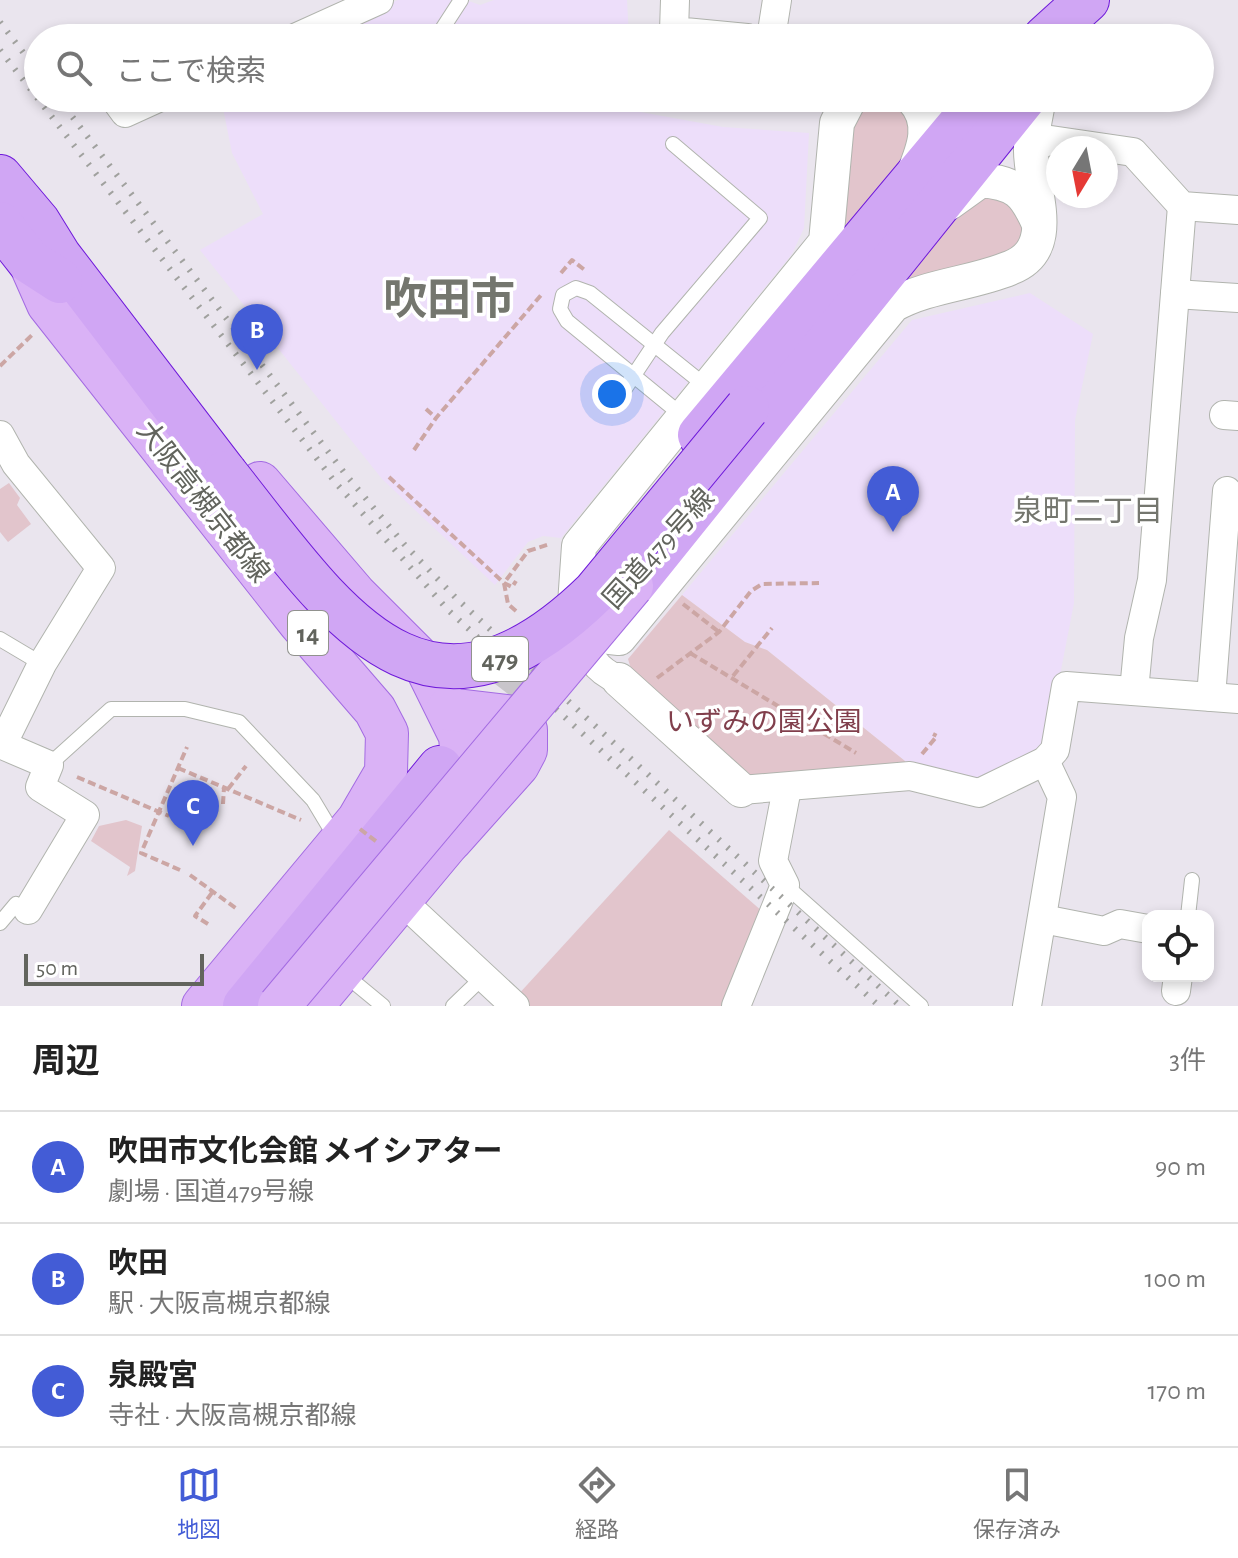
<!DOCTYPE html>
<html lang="ja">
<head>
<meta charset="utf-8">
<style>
	body { margin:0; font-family:"Alegreya Sans","Noto Sans JP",sans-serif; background:#f6f6f6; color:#222 }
	.controls { position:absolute; right:24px; bottom:24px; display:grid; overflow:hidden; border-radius:16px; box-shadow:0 4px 12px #0003 }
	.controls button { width:72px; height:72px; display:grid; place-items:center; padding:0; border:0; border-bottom:2px solid #e0e0e0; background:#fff; color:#222; font:40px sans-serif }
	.compass { position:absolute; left:1046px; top:136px; width:72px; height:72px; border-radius:50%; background:#fff; box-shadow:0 4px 12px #0003; rotate:190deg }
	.scale { position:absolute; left:24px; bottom:20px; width:180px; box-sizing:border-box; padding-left:8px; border:4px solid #62645d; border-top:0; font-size:22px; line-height:28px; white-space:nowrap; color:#62645d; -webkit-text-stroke:6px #fff; paint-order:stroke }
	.you { position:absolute; left:612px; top:394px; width:28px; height:28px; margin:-20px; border:6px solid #fff; border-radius:50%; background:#1a73e8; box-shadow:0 0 0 12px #1a73e833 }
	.badge { display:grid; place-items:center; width:52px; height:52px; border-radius:50%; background:#435cd6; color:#fff; font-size:26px; font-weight:700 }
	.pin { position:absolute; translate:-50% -66px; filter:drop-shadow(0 2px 4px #0008) }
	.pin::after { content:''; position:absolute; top:42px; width:28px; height:24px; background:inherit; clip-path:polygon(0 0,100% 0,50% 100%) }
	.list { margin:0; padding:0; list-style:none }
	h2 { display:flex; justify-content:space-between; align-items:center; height:104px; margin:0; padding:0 32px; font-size:34px }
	h2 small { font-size:26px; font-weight:400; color:#767676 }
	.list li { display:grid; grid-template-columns:52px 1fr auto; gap:24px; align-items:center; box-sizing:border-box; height:112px; padding:0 32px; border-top:2px solid #e0e0e0 }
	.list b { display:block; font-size:30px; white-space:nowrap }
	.list p { margin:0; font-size:26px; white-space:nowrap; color:#767676 }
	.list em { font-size:26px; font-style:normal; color:#767676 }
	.icon { flex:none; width:44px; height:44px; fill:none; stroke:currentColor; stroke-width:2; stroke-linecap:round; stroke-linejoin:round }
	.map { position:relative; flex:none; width:1238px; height:1006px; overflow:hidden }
	.search { position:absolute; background:#fff; box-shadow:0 4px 12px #0003; left:24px; right:24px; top:24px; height:88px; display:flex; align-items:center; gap:20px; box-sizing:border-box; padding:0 28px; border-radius:44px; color:#767676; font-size:30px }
	.sheet { height:440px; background:#fff }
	nav { display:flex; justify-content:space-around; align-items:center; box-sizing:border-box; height:112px; border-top:2px solid #e0e0e0; background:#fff; font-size:22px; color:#767676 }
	nav a { display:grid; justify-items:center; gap:4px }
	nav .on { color:#435cd6 }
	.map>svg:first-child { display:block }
</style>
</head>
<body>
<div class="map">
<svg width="1238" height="1006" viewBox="0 0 1238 1006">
	<rect width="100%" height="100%" fill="#eae5ee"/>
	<g fill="#eddefa">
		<polygon points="398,0 466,0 480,5 494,0 627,0 629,38 313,38"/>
		<polygon points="221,98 633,98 635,111 723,127 809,133 804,228 792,254 561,538 543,536 528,542 495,585 382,479 200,250 263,214 232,153"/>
		<polygon points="1030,293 1093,334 1075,420 1074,603 1047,742 1033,755 978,780 907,767 905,761 767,650 745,642 682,595 912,320"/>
	</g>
	<g fill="#e2c5cc">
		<polygon points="882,100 899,107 910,125 911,148 839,244 843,141 865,104"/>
		<polygon points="985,192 1006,195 1025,228 1016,247 999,259 895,292 949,211"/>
		<polygon points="9,483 20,498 17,505 31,524 8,542 0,532 0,489"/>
		<polygon points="682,595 745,642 767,650 905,761 907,767 753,780 631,669 628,659"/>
		<polygon points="126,820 142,826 135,871 127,876 130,867 91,841 99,826"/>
		<polygon points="669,830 763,912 729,1006 526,1006 516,997"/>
	</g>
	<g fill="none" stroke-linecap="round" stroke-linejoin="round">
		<polyline stroke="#c8c5ca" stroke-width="44" stroke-dasharray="44 22" stroke-linecap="butt" points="461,741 549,628"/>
		<defs>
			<g id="service">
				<polyline points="437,37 461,0"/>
				<polyline points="624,390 662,333 760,218 673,144"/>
				<polyline points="684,417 567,321 560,309 563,295 576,288 590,293 707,387"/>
				<polyline points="0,639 42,664"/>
				<polyline points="49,765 111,709 185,709 239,722 313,800 331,830"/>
				<polyline points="785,885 921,1006"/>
				<polyline points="1188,916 1192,880"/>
				<polyline points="0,923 16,904 28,910"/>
				<polyline points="343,973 383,1006"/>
				<polyline points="453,1006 483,977"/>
			</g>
			<g id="minor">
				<polyline points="675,0 674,31 747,38"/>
				<polyline points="295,38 379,0"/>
				<polyline points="771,38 777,0"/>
				<polyline points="114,98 125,113 158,98"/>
				<polyline points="1031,148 1051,140 1133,152 1182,206 1238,210"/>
				<polyline points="1175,294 1238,298"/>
				<polyline points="1224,415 1238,416"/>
				<polyline points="0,435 16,464 101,568 42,664 2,745"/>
				<path d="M583,630C588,656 594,669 619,680"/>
				<polyline points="1134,691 1139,638 1152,580 1182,206"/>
				<polyline points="1211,697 1227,491"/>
				<polyline points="0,744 49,765 40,787 85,815 28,910"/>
				<polyline points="741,790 910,776 979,793 1045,761 1055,750 1066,686 1238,699"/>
				<polyline points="402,901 515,1006"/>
				<polyline points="1043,919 1104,931 1120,924 1148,929"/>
				<polyline points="1176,991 1178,976"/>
				<polyline points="736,1006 785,885 773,861 787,788"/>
				<polyline points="1027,1006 1062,797 1045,761"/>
			</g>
			<g id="tertiary">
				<path d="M850,98L837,123L826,242L579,546L575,604L582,625L601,636L619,638L893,305C929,285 971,284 1010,268C1062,248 1029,187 1031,147C1032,131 1036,114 1039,98"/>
				<path d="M912,98C935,121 924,149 913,175"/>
				<polyline points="940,98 949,98"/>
				<path d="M949,203L981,180C1016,183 1025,192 1039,224"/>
				<polyline points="619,680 741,790"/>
			</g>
			<g id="primary">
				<polyline points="29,261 48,304 299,622 375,710 387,733 386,772 358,820 203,1006"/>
				<polyline points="260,483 355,594 424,663 460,736 463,775 448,843 312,1006"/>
				<polyline points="448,709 514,717 526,730 526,750 518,765 451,840"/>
			</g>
			<g id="trunk">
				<polyline points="1045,38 1087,0"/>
				<polyline points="0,177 38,222 59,256 225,473"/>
				<polyline points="0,224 29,261 60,281"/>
				<polyline points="700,435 982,98"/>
				<polyline points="632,586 1024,98"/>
				<polyline points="245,1006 440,768"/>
			</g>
		</defs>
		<use href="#service" stroke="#b1b4ae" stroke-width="16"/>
		<use href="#minor" stroke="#b1b4ae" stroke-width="30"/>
		<use href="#tertiary" stroke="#b1b4ae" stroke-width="36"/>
		<use href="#primary" stroke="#a36be2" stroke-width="44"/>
		<use href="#trunk" stroke="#6f1ada" stroke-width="46"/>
		<g stroke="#cca6a4" stroke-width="4" stroke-dasharray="8 4" stroke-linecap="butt">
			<polyline points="49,37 50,38"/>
			<polyline points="561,273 572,260 586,271"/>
			<polyline points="0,366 32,335"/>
			<polyline points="426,409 436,418"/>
			<polyline points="414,450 436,418 542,294"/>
			<polyline points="389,477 504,583 512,587 516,581"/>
			<polyline points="683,604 719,632"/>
			<polyline points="516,611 508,604 504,583 528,551 550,544"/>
			<polyline points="690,653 856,753"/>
			<polyline points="733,676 772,628"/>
			<polyline points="657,678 719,632 751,591 762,584 819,583"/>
			<polyline points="922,754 937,736 933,734"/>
			<polyline points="178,768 301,820"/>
			<polyline points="77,777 169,816"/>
			<polyline points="228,789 246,766"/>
			<polyline points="223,804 224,787"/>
			<polyline points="180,870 141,853 187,747"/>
			<polyline points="190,875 237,909"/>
			<polyline points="208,924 195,916 214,890"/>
		</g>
		<use href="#service" stroke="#fff" stroke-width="14"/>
		<use href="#minor" stroke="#fff" stroke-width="28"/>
		<use href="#tertiary" stroke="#fff" stroke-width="34"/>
		<use href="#primary" stroke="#dab2f6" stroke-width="42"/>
		<use href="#trunk" stroke="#d0a6f4" stroke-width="44"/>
		<g stroke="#a0a19e" stroke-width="6" stroke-dasharray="2 10" stroke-linecap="butt">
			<polyline points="0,22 38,72"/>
			<polyline points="0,50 335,482 448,610 879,1006"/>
			<polyline points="58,98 346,475 404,544 456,598 900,1006"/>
		</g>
		<defs>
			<polyline id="primary-bridge" points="279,1006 632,586"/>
			<path id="trunk-bridge" d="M225,473C333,609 423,760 595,592L747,408"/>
		</defs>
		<use href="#primary-bridge" stroke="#a36be2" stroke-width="44" stroke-linecap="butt"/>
		<use href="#trunk-bridge" stroke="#6f1ada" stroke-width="46" stroke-linecap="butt"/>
		<polyline stroke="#cca6a4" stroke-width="4" stroke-dasharray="8 4" stroke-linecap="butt" points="360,829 377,842"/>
		<use href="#primary-bridge" stroke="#dab2f6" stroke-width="42"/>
		<use href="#trunk-bridge" stroke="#d0a6f4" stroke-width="44"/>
	</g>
	<g text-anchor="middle" stroke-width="7" stroke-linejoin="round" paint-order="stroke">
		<g fill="#fff" stroke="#91928e" stroke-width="2">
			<rect x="288" y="611" width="40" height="44" rx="6"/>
			<rect x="472" y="637" width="56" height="44" rx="6"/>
		</g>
		<g font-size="26" font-weight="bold" fill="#62645d">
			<text x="308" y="642">14</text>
			<text x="500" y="668">479</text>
		</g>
		<g font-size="28" fill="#62645d" stroke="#fff">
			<text transform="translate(204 501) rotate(52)" y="10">大阪高槻京都線</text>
			<text transform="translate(658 548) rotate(-48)" y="10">国道479号線</text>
		</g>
		<g font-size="28" fill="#813f4c" stroke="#fff">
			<text x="764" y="731">いずみの園公園</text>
		</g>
		<g font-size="30" fill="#74766e" stroke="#fff">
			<text x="1088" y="521">泉町二丁目</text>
		</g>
		<g font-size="44" font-weight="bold" fill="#74766e" stroke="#fff">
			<text x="449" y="314">吹田市</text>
		</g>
	</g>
</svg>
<div class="controls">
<button><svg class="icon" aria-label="locate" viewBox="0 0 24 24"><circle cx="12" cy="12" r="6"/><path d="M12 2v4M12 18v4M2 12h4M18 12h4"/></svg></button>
</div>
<svg class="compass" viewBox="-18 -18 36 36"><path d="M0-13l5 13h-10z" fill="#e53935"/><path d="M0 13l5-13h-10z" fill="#767676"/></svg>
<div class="scale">50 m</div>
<div class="you"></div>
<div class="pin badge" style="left:893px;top:532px">A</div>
<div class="pin badge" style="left:257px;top:370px">B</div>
<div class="pin badge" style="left:193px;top:846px">C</div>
<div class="search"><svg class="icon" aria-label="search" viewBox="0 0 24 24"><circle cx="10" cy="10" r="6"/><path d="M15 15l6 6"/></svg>ここで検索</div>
</div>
<section class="sheet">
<h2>周辺<small>3件</small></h2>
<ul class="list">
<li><span class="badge">A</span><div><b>吹田市文化会館 メイシアター</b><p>劇場 · 国道479号線</p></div><em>90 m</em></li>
<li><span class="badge">B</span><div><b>吹田</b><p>駅 · 大阪高槻京都線</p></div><em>100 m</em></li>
<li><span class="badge">C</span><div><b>泉殿宮</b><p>寺社 · 大阪高槻京都線</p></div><em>170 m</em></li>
</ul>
</section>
<nav>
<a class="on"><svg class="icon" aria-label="map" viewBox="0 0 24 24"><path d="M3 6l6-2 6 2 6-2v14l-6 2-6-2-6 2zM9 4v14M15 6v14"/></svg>地図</a>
<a><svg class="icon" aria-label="directions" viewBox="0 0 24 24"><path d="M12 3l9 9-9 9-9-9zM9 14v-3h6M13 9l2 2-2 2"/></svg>経路</a>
<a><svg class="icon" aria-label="saved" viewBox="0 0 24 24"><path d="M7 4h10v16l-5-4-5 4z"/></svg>保存済み</a>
</nav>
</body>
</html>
